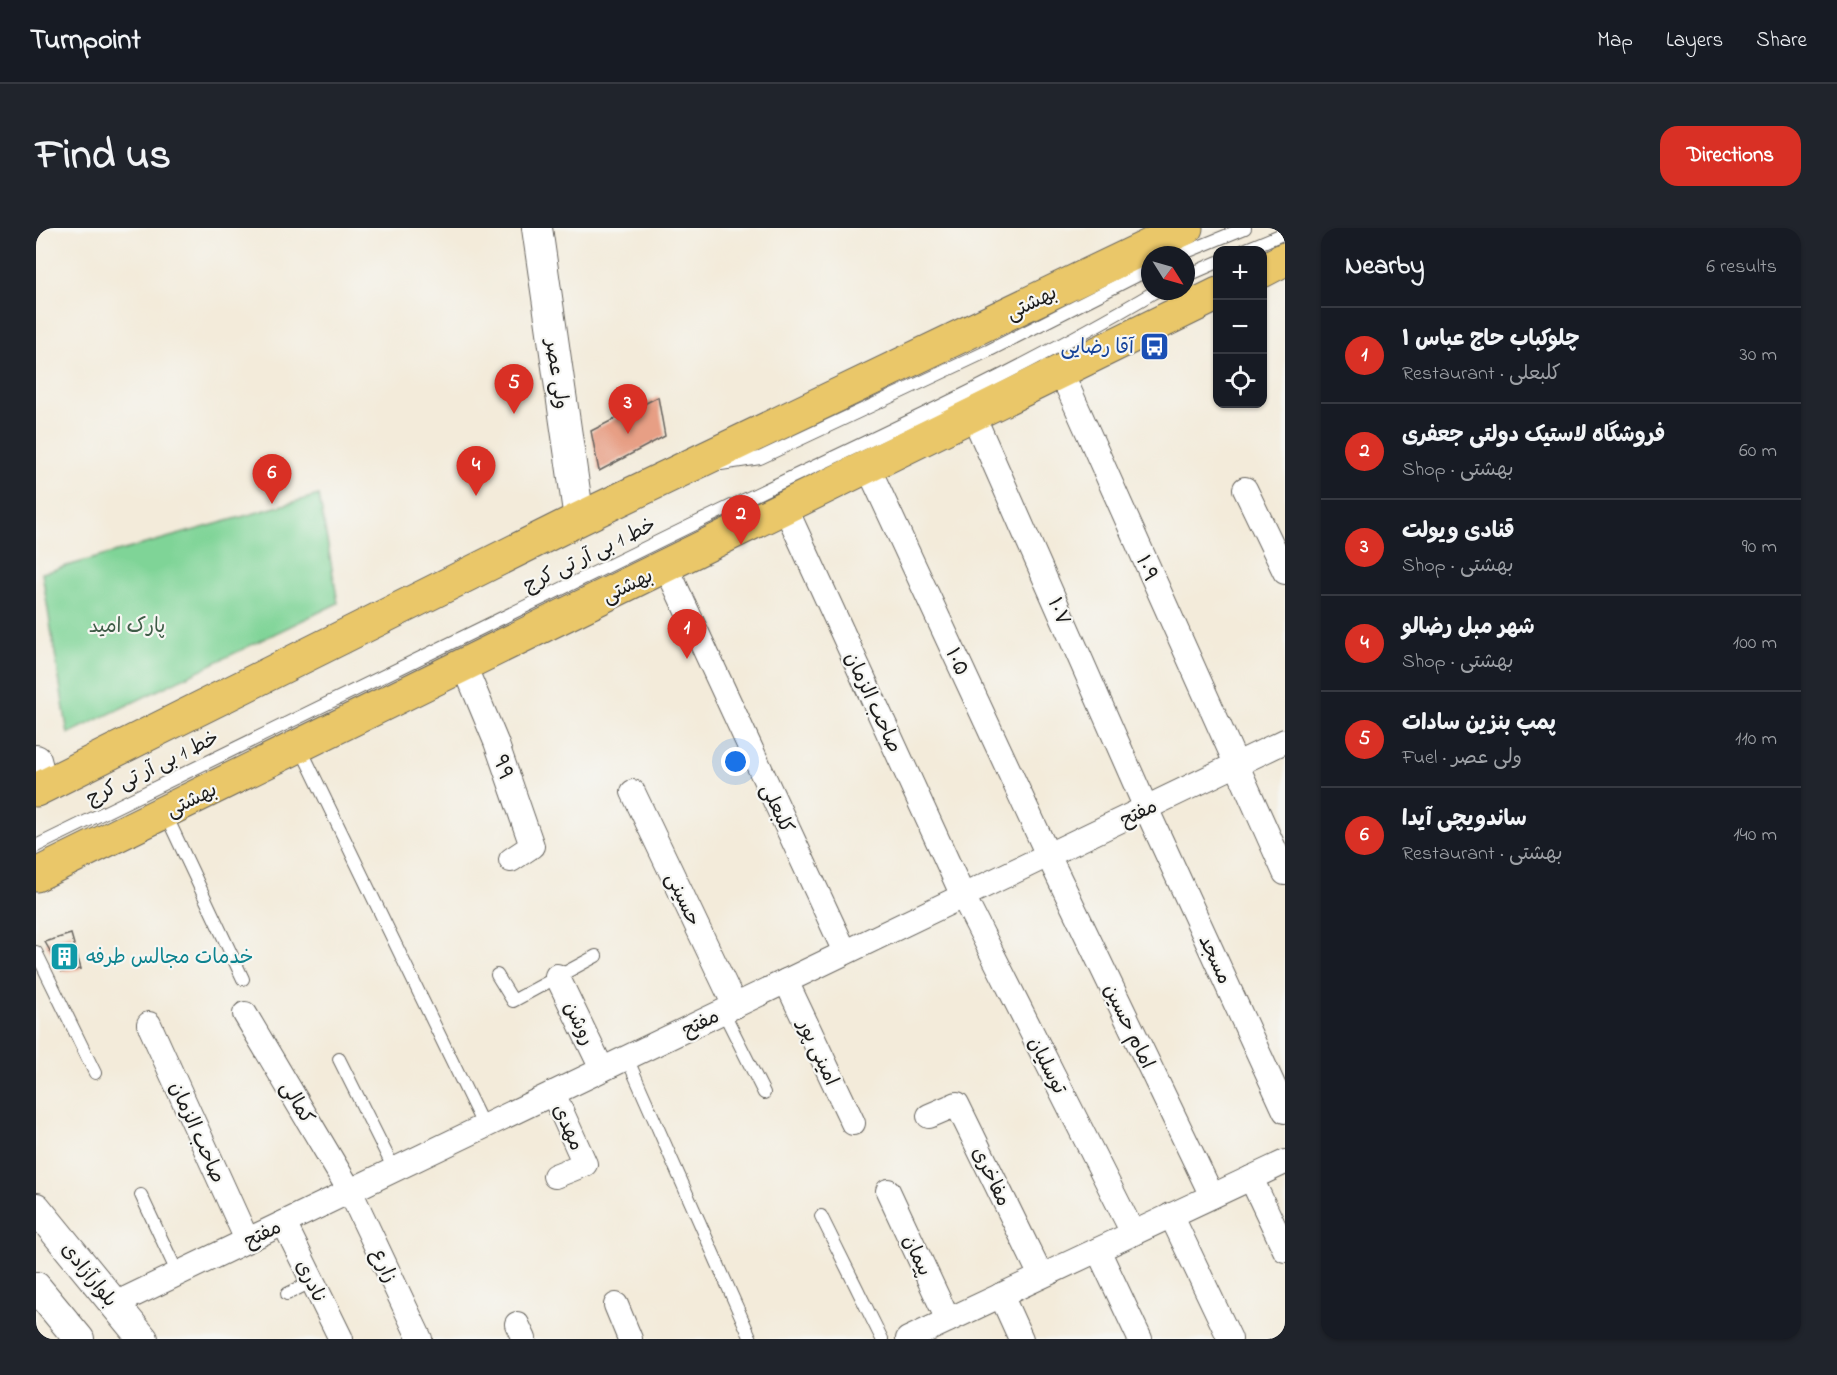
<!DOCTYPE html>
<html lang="en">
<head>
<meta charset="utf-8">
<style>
	body { margin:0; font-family:"Indie Flower","Playpen Sans Arabic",sans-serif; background:#20242c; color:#f1f3f6 }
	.controls { position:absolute; right:18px; top:18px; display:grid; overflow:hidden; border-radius:12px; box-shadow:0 2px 4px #0004 }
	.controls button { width:54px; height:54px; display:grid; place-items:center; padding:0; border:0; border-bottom:2px solid #363941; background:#171b24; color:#f1f3f6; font:30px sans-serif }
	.compass { position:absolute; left:1105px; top:18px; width:54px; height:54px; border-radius:50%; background:#171b24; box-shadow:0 2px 4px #0004; rotate:127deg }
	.you { position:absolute; left:700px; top:534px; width:21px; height:21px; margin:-15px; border:4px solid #fff; border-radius:50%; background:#1a73e8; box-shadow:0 0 0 9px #1a73e833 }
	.badge { display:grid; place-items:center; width:39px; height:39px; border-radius:50%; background:#d93025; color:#fff; font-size:20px; font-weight:700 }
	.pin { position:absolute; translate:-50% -50px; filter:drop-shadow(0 2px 3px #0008) }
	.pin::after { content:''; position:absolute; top:32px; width:21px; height:18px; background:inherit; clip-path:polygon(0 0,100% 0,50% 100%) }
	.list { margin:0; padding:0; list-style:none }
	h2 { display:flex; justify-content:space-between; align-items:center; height:78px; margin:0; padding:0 24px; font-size:26px }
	h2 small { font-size:20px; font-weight:400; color:#9ea1a6 }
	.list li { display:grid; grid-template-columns:39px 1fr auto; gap:18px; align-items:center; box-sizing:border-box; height:96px; padding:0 24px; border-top:2px solid #363941 }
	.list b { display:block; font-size:22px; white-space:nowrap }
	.list p { margin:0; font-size:20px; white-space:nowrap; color:#9ea1a6 }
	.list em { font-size:20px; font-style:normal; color:#9ea1a6 }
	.icon { flex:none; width:33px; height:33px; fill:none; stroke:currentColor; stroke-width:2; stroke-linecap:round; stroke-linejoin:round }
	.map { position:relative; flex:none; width:1249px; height:1111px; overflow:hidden; border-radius:18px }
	header { display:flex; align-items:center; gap:36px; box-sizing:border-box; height:84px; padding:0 30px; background:#171b24; border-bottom:2px solid #363941 }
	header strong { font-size:28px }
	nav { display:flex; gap:33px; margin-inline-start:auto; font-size:21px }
	.intro { display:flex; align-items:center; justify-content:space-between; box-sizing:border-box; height:144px; padding:0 36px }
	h1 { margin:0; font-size:42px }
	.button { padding:15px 27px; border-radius:18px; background:#d93025; color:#fff; font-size:21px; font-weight:700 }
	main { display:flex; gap:36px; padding:0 36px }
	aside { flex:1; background:#171b24; border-radius:18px; box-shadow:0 2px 4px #0004 }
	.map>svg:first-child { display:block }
</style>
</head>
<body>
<header>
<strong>Turnpoint</strong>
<nav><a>Map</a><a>Layers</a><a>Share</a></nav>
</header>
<div class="intro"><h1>Find us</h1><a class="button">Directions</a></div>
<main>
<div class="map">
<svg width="1249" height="1111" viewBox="0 0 1249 1111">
	<rect width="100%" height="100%" fill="#f6f6f2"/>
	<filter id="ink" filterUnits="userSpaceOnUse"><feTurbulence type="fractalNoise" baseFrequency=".0167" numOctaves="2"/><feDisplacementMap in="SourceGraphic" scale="12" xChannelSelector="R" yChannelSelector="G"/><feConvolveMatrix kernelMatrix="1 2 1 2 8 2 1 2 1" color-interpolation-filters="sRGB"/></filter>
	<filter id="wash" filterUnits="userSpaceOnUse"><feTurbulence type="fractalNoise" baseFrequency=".008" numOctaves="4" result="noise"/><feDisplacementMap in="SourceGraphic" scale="24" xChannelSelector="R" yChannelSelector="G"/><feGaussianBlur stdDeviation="1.35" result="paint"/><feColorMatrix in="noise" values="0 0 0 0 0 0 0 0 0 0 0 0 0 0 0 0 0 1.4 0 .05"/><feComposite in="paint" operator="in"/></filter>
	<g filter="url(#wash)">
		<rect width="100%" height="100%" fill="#f3ebda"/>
		<polygon fill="#7fd497" stroke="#4e785a" stroke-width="1.5" points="283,267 302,375 32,506 6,345"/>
		<g id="blocks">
			<g fill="#e79f85">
				<polygon points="622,169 629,208 563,243 555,203"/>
				<polygon points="35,706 45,741 26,744 9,714"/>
			</g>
		</g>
	</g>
	<g filter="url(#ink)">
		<use href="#blocks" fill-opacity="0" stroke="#67645e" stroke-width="1.5"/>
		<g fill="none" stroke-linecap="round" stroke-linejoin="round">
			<defs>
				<g id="service">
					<polyline points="1208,22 1249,5"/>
					<polyline points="1143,27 1209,0"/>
					<polyline points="1150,48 1182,34"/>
					<polyline points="685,236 724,230 952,123 1114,41"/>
					<polyline points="264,519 448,899"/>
					<polyline points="129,585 207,751"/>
					<path d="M0,618C220,511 439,401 660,295C815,220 972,151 1120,63"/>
					<polyline points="0,724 59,845"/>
					<polyline points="461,747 477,773 560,728"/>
					<polyline points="687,783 728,865"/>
					<polyline points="591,830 715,1111"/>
					<polyline points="303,831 358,941"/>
					<polyline points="105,967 142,1046"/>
					<polyline points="785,988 846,1111"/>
					<polyline points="251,1066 277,1053"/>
				</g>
				<g id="minor">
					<polyline points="1025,144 1249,645"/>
					<polyline points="937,187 1110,580 1249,883"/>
					<polyline points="832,239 1012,627 1176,968"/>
					<polyline points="1209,261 1249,344"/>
					<polyline points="749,279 927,668 1097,1005"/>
					<polyline points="630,338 809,724"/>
					<polyline points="428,437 460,514 496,618 475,632"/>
					<polyline points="597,564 699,778"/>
					<polyline points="521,748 566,841"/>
					<polyline points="750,753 817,895"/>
					<polyline points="209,786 314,963 384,1111"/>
					<polyline points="113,796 211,1012"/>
					<polyline points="517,865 549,936 519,948"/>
					<polyline points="893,888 921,876 1005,1048"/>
					<polyline points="1215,950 1249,1022"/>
					<polyline points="852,963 912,1092"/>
					<polyline points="1135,987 1194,1111"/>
					<polyline points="248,995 305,1111"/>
					<polyline points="1062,1022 1104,1111"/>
					<polyline points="965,1067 985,1111"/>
					<polyline points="79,1076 1249,513"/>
					<polyline points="580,1077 594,1111"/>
					<polyline points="481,1096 488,1111"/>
					<polyline points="872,1111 1249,934"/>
				</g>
				<g id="tertiary">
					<polyline points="501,0 543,291"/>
					<polyline points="0,532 7,559"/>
					<polyline points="0,980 107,1111"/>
					<polyline points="0,1059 43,1111"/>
				</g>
				<g id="primary">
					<polyline points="1226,43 1249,31"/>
					<polyline points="0,562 543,291 1150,0"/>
					<polyline points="0,647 1182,66"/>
				</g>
			</defs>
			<use href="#service" stroke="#67645e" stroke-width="14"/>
			<use href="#minor" stroke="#67645e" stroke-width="26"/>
			<use href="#tertiary" stroke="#67645e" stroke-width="32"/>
			<use href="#primary" stroke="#67645e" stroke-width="35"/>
			<use href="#service" stroke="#fff" stroke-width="12"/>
			<use href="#minor" stroke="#fff" stroke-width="24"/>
			<use href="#tertiary" stroke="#fff" stroke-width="30"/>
			<use href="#primary" stroke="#eac769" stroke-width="33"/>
		</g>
	</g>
	<defs>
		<symbol id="bus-square" viewBox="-11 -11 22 22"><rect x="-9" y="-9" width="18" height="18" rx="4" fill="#1a4fb4" stroke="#f6f6f2"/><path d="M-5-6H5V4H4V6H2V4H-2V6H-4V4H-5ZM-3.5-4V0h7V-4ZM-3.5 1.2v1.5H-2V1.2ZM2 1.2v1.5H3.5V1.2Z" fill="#fff"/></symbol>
		<symbol id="building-square" viewBox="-11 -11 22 22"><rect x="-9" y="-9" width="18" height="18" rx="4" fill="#0f9aa8" stroke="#f6f6f2"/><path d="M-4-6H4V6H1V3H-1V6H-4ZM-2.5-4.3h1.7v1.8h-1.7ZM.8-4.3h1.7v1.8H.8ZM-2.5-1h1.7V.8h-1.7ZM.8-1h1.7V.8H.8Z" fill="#fff"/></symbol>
	</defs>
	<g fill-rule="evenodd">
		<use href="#bus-square" x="1102" y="102" width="33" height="33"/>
		<use href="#building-square" x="12" y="712" width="33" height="33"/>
	</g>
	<g text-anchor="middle" stroke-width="4.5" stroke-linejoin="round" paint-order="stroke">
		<g font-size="20" fill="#1c1c1c" stroke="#f6f6f2">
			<text transform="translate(995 74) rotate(-26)" y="7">بهشتی</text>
			<text transform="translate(522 146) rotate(82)" y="7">ولی عصر</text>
			<text transform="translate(553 326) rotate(-26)" y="7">خط 1 بی آر تی کرج</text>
			<text transform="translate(1112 340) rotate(66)" y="7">۱۰۹</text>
			<text transform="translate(591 357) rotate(-26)" y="7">بهشتی</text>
			<text transform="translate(1024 383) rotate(66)" y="7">۱۰۷</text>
			<text transform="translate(922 433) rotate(65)" y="7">۱۰۵</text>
			<text transform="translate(838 474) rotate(65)" y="7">صاحب الزمان</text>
			<text transform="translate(116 539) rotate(-26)" y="7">خط 1 بی آر تی کرج</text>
			<text transform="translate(468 539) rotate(72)" y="7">۹۹</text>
			<text transform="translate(155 571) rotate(-26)" y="7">بهشتی</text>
			<text transform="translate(742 580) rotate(65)" y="7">کلبعلی</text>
			<text transform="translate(1102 584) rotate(-26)" y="7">مفتح</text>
			<text transform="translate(648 671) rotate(65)" y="7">حسینی</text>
			<text transform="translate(1180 731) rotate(65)" y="7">مسجد</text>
			<text transform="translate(664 794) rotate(-26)" y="7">مفتح</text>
			<text transform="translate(544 795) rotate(64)" y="7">روشن</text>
			<text transform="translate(1094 798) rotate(64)" y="7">امام حسین</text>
			<text transform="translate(783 824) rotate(65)" y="7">امینی پور</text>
			<text transform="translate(1012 837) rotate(63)" y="7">توسلیان</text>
			<text transform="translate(262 874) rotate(59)" y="7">کمالی</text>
			<text transform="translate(533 899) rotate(66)" y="7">مهدی</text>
			<text transform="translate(162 904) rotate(66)" y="7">صاحب الزمان</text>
			<text transform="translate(956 948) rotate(64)" y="7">مفاخری</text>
			<text transform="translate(226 1005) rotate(-26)" y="7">مفتح</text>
			<text transform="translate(882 1027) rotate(65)" y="7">پیمان</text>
			<text transform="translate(349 1037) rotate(65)" y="7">زارع</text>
			<text transform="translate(54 1046) rotate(51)" y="7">بلوارآزادی</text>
			<text transform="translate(276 1053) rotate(64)" y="7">نادری</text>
		</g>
		<g font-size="20" fill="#164399" stroke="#f6f6f2" text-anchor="end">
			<text x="1098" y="125">آقا رضایی</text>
		</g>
		<g font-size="20" fill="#3f5c47" stroke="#f6f6f2">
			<text x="91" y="404">پارک امید</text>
		</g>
		<g font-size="20" fill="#0d838f" stroke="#f6f6f2" text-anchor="start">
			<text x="50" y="735">خدمات مجالس طرفه</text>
		</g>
	</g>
</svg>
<div class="controls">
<button>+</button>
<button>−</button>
<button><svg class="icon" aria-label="locate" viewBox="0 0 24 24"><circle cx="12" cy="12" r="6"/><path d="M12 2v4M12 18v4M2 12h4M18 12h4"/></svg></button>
</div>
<svg class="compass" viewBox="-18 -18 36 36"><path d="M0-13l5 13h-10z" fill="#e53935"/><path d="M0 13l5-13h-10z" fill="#9ea1a6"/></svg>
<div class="you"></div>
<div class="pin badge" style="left:651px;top:431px">1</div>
<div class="pin badge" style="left:705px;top:317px">2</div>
<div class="pin badge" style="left:592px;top:206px">3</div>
<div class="pin badge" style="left:440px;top:268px">4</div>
<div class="pin badge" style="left:478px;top:186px">5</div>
<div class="pin badge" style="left:236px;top:276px">6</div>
</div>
<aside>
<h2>Nearby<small>6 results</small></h2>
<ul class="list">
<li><span class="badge">1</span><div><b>چلوکباب حاج عباس ۱</b><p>Restaurant · کلبعلی</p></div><em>30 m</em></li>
<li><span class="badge">2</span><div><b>فروشگاه لاستیک دولتی جعفری</b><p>Shop · بهشتی</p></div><em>60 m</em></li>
<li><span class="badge">3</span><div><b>قنادی ویولت</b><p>Shop · بهشتی</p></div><em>90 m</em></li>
<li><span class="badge">4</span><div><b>شهر مبل رضالو</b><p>Shop · بهشتی</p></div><em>100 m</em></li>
<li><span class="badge">5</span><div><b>پمپ بنزین سادات</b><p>Fuel · ولی عصر</p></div><em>110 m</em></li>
<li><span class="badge">6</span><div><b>ساندویچی آیدا</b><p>Restaurant · بهشتی</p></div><em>140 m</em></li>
</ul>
</aside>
</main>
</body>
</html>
